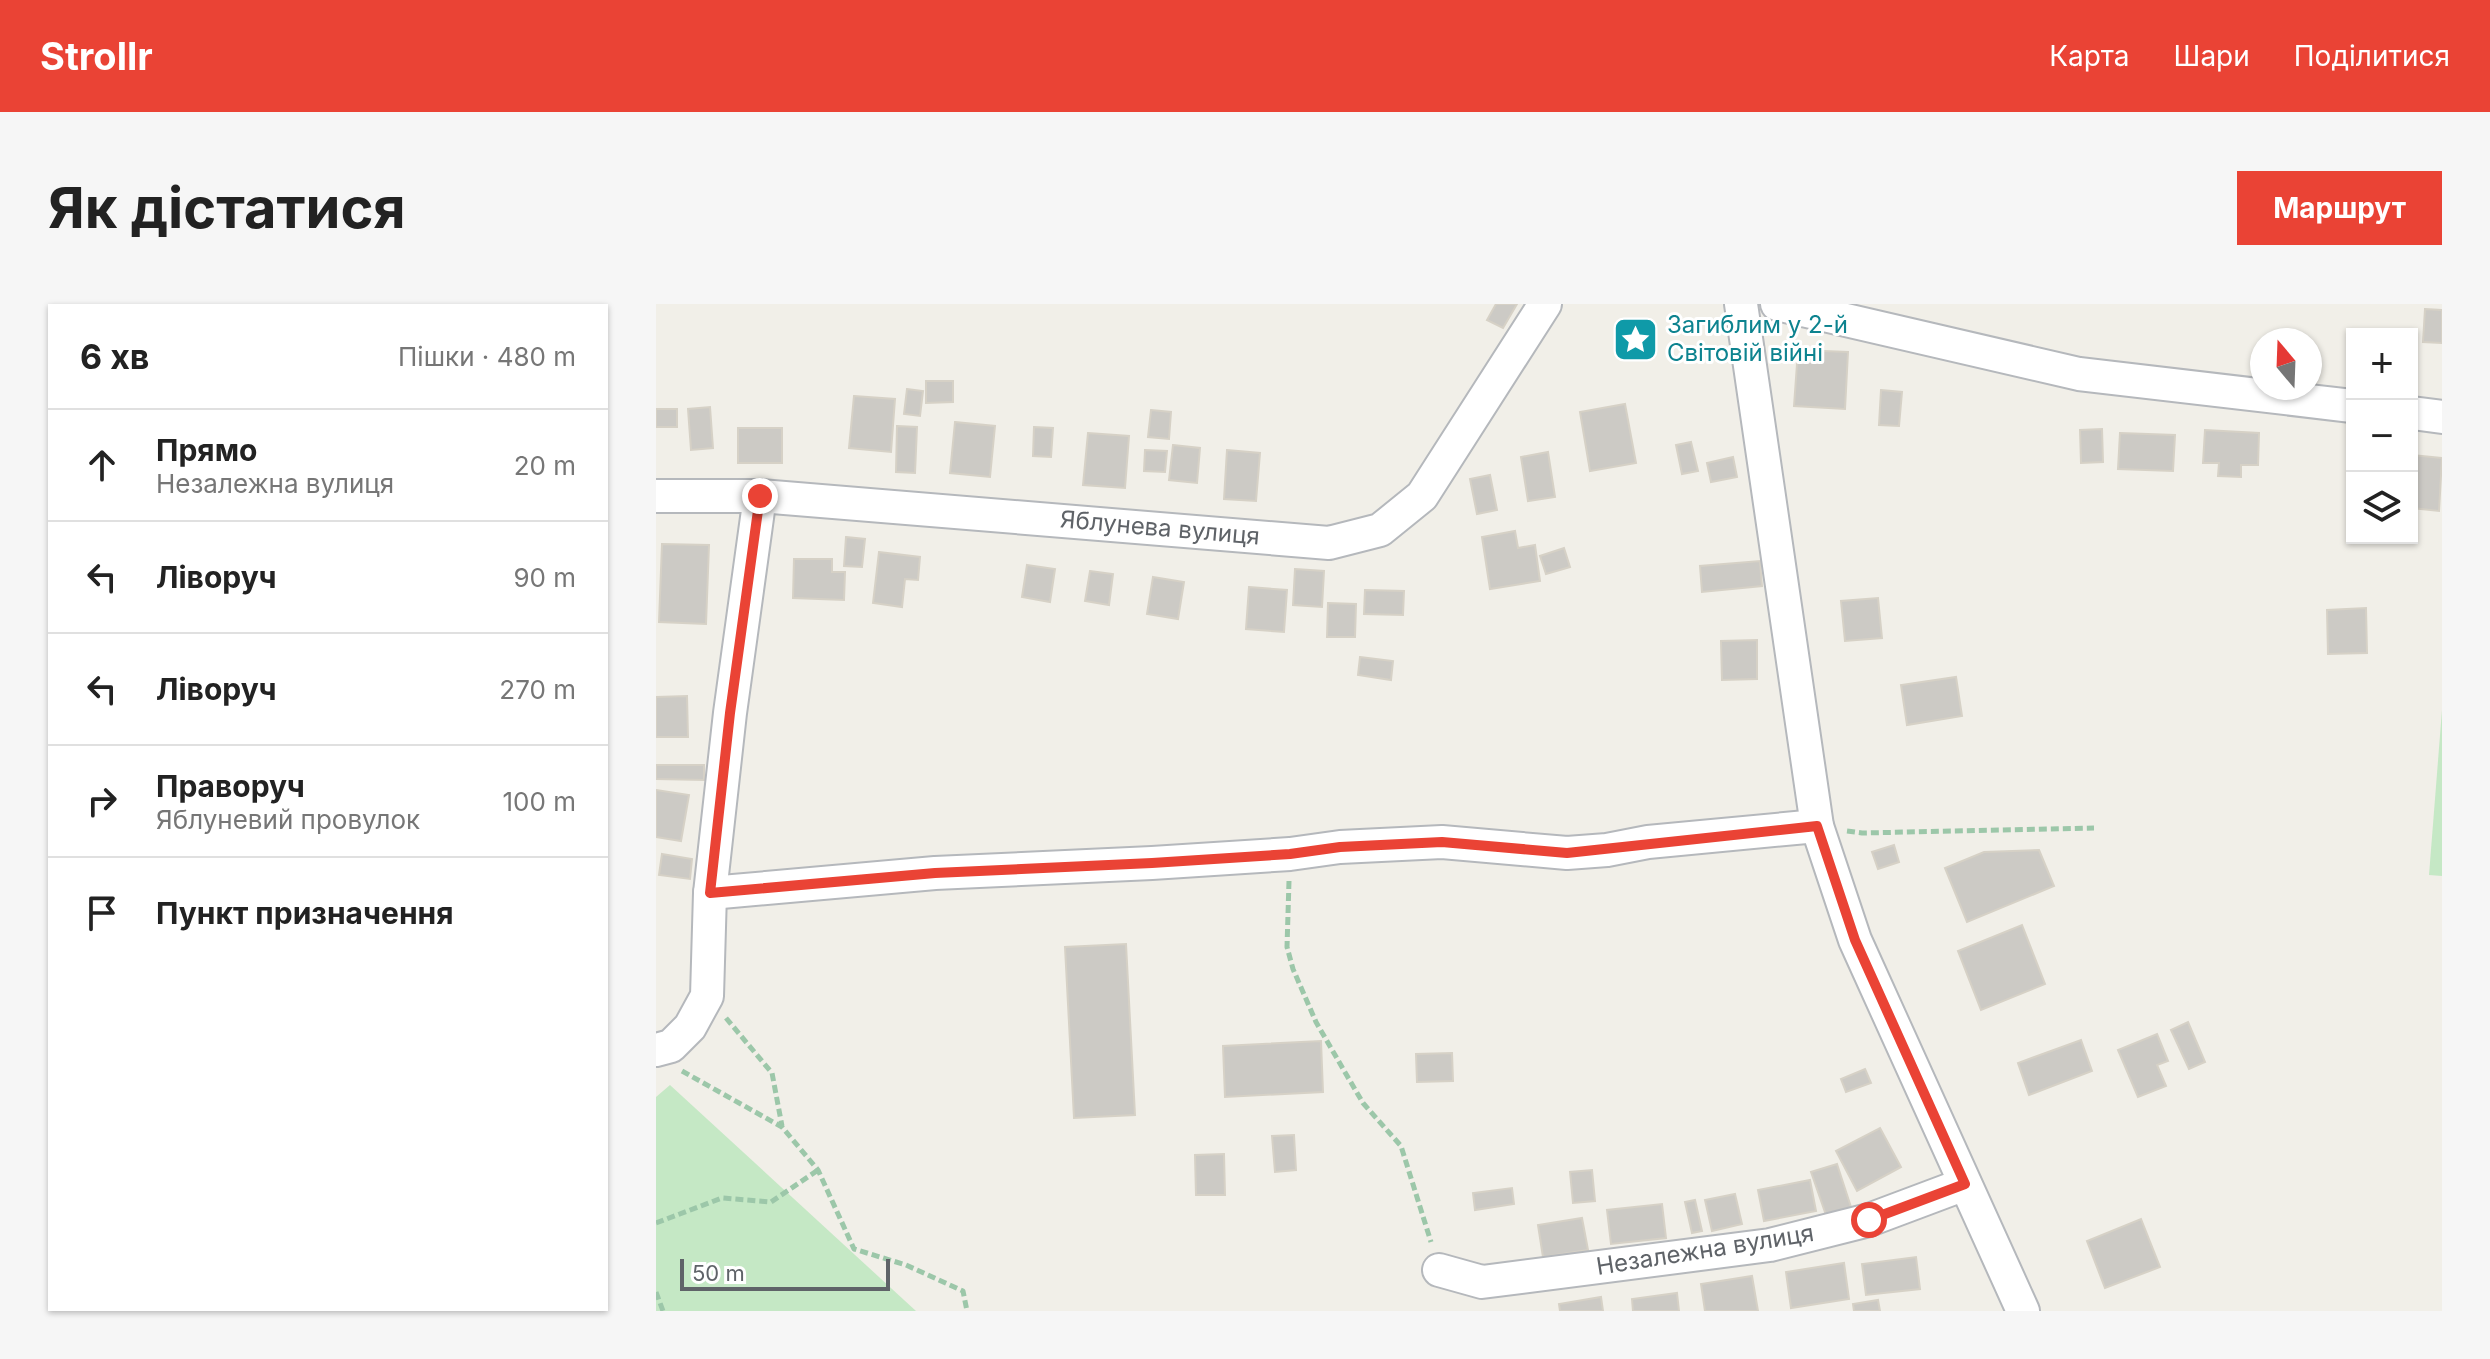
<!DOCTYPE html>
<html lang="uk">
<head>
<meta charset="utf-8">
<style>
	body { margin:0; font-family:Inter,sans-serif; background:#f6f6f6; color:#222 }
	.controls { position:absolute; right:24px; top:24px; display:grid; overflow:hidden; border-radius:0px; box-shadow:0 2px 6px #0004 }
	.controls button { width:72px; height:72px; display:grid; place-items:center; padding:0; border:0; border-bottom:2px solid #e0e0e0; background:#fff; color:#222; font:40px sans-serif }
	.compass { position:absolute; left:1594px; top:24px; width:72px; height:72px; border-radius:50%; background:#fff; box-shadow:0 2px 6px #0004; rotate:341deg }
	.scale { position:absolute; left:24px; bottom:20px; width:210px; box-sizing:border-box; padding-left:8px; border:4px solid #5f6368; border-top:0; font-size:22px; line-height:28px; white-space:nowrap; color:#5f6368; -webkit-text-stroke:6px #fff; paint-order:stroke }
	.stop { position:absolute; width:24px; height:24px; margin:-18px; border:6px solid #ea4335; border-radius:50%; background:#fff }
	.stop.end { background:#ea4335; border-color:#fff; box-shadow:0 2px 8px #0008 }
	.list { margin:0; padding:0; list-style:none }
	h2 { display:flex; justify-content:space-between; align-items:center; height:104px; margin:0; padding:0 32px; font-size:34px }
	h2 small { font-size:26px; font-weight:400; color:#767676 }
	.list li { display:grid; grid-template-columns:52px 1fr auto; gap:24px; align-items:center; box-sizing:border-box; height:112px; padding:0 32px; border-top:2px solid #e0e0e0 }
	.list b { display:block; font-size:30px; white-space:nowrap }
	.list p { margin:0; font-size:26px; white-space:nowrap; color:#767676 }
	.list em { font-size:26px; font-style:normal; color:#767676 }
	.icon { flex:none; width:44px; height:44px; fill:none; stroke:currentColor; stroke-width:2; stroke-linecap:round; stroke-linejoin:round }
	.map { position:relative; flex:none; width:1786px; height:1007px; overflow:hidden; border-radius:0px }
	header { display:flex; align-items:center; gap:48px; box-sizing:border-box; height:112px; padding:0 40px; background:#ea4335; color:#fff }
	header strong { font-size:38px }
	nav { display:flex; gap:44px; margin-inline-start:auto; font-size:28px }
	.intro { display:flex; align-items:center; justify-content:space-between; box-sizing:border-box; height:192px; padding:0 48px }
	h1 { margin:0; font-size:56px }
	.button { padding:20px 36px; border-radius:0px; background:#ea4335; color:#fff; font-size:28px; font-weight:700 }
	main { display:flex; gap:48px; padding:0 48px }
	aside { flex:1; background:#fff; border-radius:0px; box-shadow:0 2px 6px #0004 }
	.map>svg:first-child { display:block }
</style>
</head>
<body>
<header>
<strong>Strollr</strong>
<nav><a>Карта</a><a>Шари</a><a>Поділитися</a></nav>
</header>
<div class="intro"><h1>Як дістатися</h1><a class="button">Маршрут</a></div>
<main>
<aside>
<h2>6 хв<small>Пішки · 480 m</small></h2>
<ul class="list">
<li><svg class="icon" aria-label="ahead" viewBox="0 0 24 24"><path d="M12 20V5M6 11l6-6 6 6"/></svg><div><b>Прямо</b><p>Незалежна вулиця</p></div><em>20 m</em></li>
<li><svg class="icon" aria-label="left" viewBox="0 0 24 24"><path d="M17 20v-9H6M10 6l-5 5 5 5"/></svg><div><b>Ліворуч</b></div><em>90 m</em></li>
<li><svg class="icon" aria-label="left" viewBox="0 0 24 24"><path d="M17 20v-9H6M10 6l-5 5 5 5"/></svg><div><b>Ліворуч</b></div><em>270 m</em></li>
<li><svg class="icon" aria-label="right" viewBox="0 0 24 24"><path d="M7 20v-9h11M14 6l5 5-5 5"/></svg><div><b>Праворуч</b><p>Яблуневий провулок</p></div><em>100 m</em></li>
<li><svg class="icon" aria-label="arrive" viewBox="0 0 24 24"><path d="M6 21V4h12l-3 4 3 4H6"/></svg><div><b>Пункт призначення</b></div></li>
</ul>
</aside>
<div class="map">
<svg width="1786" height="1007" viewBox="0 0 1786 1007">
	<rect width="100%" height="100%" fill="#f1efe8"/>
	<g fill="#c5e8c5">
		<polygon points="1786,406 1786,572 1773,571"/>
		<polygon points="14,781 260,1007 0,1007 0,793"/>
	</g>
	<g fill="#cccac5" stroke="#d6d1c6" stroke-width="2">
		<polygon points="840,0 861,0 847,24 831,16"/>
		<polygon points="1769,5 1786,6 1786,39 1767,38"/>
		<polygon points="1142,46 1192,48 1189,105 1138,102"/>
		<polygon points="270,77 297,77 297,98 270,99"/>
		<polygon points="251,85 267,87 264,112 248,110"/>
		<polygon points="1225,86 1246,88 1243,122 1223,121"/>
		<polygon points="198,92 239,95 235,148 193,144"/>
		<polygon points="969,100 980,159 934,167 924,108"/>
		<polygon points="54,103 57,144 35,146 32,105"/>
		<rect x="0" y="105" width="21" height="18"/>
		<polygon points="495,106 515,108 513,135 492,133"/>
		<polygon points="299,118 339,122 334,173 294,169"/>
		<polygon points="241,122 261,123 259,169 240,168"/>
		<polygon points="378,123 397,124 395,153 377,152"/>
		<rect x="82" y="124" width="44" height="35"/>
		<polygon points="1446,125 1447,158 1425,159 1424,126"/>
		<polygon points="1549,126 1603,129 1602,161 1585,161 1585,173 1562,172 1563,159 1547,159"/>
		<polygon points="432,129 473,132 469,184 427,181"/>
		<polygon points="1464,129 1519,131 1517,167 1462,165"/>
		<polygon points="1035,138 1042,167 1026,170 1020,141"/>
		<polygon points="517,141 544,144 541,179 513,176"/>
		<polygon points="489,146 511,147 509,168 488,167"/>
		<polygon points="571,146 604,149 600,197 568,195"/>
		<polygon points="892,148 899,193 872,197 865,153"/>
		<polygon points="1756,151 1786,154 1783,207 1756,204"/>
		<polygon points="1077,153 1081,173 1055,178 1051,159"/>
		<polygon points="834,171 841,206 821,210 814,175"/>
		<polygon points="859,227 862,244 879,241 884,277 834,285 826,233"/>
		<polygon points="190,233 209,235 206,263 188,262"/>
		<polygon points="6,240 53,241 50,320 3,318"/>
		<polygon points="908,244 914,263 890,270 884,252"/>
		<polygon points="223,248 264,253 262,276 249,275 246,303 217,299"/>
		<polygon points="138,255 176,255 176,268 189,268 188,296 137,294"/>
		<polygon points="1104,257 1106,282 1046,288 1044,262"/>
		<polygon points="371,261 399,265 394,298 366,293"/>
		<polygon points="639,265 668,267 666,303 637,301"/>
		<polygon points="434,267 457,270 453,301 429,297"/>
		<polygon points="497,273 528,278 522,315 491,310"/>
		<polygon points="593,283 631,286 628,328 590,325"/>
		<polygon points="709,286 748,287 747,311 708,310"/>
		<polygon points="1222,294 1226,334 1189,337 1185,297"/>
		<polygon points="672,299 700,300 699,333 671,333"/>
		<polygon points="1710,304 1711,349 1672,350 1671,306"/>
		<polygon points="1101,336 1101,375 1066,376 1065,337"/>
		<polygon points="704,353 737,357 735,376 702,371"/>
		<polygon points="1300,373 1306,412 1251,421 1245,381"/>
		<polygon points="31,392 32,433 0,433 0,393"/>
		<polygon points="0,461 48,461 48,476 0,475"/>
		<polygon points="0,486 33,491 25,537 0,533"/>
		<polygon points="1238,541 1243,558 1222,565 1216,548"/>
		<polygon points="1383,546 1398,582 1311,618 1289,564 1328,548"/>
		<polygon points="6,550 36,555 34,575 3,571"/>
		<polygon points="1366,621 1389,680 1325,706 1302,647"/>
		<polygon points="470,640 479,811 418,814 409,643"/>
		<polygon points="1532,718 1549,758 1533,765 1515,726"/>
		<polygon points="1501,730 1512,757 1501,761 1510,782 1482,793 1462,746"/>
		<polygon points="1425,736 1436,767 1373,791 1362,759"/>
		<polygon points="665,737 667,788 569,793 567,742"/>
		<polygon points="796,749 797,777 761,778 760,750"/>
		<polygon points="1209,765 1215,779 1190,788 1185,775"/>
		<polygon points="1224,824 1245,863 1201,887 1180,847"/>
		<polygon points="638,831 640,866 619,868 616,832"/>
		<polygon points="568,850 569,891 540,891 539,851"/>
		<polygon points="1181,860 1195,903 1170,911 1155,868"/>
		<polygon points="936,866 939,897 917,899 914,868"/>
		<polygon points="1154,876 1160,907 1108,917 1102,886"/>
		<polygon points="856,884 858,900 819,906 817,889"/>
		<polygon points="1079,890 1086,920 1056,927 1049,896"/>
		<polygon points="1039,896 1046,927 1036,929 1029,898"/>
		<polygon points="1006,900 1010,934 955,940 951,906"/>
		<polygon points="926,914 932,946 887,953 882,921"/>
		<polygon points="1485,915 1504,963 1449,984 1431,937"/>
		<polygon points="1260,953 1264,985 1210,991 1206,960"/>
		<polygon points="1188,959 1193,995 1135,1004 1130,968"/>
		<polygon points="1096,972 1102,1007 1049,1007 1045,980"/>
		<polygon points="1021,989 1023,1007 977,1007 976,995"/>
		<polygon points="945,993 947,1007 904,1007 903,1000"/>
		<polygon points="1222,996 1224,1007 1198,1007 1197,1000"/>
	</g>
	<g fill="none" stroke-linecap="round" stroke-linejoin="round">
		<defs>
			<g id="street">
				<polyline points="1085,0 1161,522 1199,636 1367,1007"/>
				<polyline points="1121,0 1423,70 1696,102"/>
				<polyline points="1756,109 1786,113"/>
				<polyline points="0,192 104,192 673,239 724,226 766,192 889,0"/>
				<polyline points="54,589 279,569 496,559 634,550 684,543 786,538 911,549 951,546 992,538 1161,522"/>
				<polyline points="0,746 15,742 34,723 51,692 54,589 74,409 104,192"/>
				<polyline points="783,966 826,978 1114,941 1213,916 1309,880"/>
			</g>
		</defs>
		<use href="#street" stroke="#b5b8bc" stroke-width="36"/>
		<g stroke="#9cc7a9" stroke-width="5" stroke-dasharray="8 4" stroke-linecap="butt">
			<polyline points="1191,527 1206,529 1438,524"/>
			<polyline points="633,577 631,643 637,665 660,718 690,770 707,799 745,842 775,938"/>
			<polyline points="70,714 116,769 126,822"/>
			<polyline points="26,767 126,823 162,866 198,945 250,961 307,987 311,1007"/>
			<polyline points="0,919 66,894 115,898 162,866"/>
			<polyline points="0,988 7,1007"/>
		</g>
		<use href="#street" stroke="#fff" stroke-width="32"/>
	</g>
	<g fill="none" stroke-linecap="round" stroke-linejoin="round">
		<polyline stroke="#ea4335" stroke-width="10" points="104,192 74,409 54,589 279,569 496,559 634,550 684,543 786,538 911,549 1161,522 1199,636 1309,880 1213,916"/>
	</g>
	<defs>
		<symbol id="sight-square" viewBox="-11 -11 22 22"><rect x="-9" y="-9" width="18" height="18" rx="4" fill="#0f9aa8" stroke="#fff"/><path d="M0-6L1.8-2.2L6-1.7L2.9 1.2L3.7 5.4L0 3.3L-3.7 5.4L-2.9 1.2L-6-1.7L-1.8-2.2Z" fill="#fff"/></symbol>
	</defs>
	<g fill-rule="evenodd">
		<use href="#sight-square" x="954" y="10" width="51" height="51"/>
	</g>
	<g text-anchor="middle" stroke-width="6" stroke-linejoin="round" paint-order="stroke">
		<g font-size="24" fill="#0d838f" stroke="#fff" text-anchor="start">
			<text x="1011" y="29">Загиблим у 2-й<tspan x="1011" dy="28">Світовій війні</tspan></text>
		</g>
		<g font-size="24" fill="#5f6368" stroke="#fff">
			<text transform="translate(504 224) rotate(5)" y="8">Яблунева вулиця</text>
			<text transform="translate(1049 946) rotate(-9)" y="8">Незалежна вулиця</text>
		</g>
	</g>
</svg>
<div class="controls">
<button>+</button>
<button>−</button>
<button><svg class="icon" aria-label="layers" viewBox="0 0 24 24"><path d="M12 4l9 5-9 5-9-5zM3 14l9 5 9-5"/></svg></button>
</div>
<svg class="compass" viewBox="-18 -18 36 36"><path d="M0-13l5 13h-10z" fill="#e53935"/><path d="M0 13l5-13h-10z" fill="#767676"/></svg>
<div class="scale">50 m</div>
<div class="stop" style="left:1213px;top:916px"></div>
<div class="stop end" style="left:104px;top:192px"></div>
</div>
</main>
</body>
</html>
